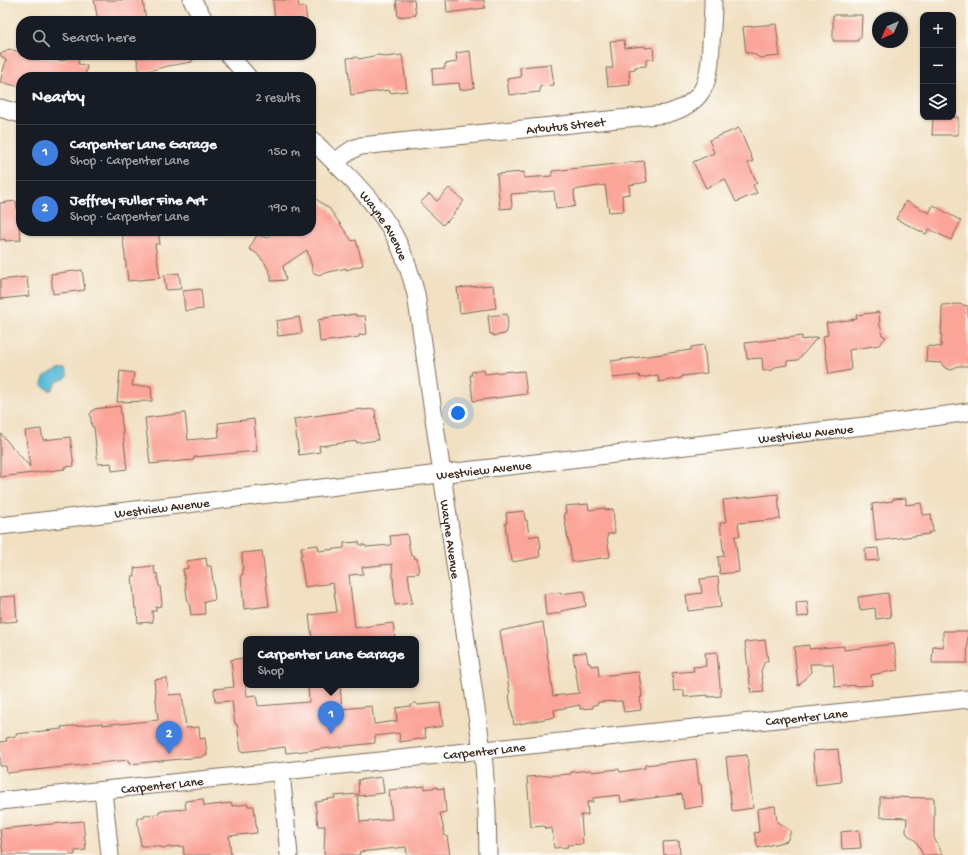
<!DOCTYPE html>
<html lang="en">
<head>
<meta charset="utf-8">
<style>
	body { margin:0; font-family:"Gochi Hand",sans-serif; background:#20242c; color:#f1f3f6 }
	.controls { position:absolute; right:12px; top:12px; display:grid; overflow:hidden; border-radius:8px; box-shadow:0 1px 3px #0004 }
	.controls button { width:36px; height:36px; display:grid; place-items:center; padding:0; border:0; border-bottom:1px solid #363941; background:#171b24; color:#f1f3f6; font:20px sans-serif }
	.compass { position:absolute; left:872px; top:12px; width:36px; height:36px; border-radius:50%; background:#171b24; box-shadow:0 1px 3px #0004; rotate:225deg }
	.you { position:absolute; left:458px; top:413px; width:14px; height:14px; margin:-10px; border:3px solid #fff; border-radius:50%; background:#1a73e8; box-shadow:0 0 0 6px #1a73e833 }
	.badge { display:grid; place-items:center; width:26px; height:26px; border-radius:50%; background:#ea580c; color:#fff; font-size:13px; font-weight:700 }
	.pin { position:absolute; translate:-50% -33px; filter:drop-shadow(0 1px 2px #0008) }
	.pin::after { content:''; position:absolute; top:21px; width:14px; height:12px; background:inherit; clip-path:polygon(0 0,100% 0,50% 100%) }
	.popup { position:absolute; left:243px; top:636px; width:176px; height:52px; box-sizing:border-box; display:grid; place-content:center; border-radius:8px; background:#171b24; filter:drop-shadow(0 1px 3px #0005); font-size:13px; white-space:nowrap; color:#9ea1a6 }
	.popup b { font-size:15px; color:#f1f3f6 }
	.popup::after { content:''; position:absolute; left:50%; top:100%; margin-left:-8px; border:8px solid transparent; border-top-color:#171b24 }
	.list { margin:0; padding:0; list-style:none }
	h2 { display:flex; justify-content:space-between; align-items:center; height:52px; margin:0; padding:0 16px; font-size:17px }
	h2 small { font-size:13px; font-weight:400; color:#9ea1a6 }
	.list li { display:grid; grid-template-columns:26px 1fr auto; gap:12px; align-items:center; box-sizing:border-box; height:56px; padding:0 16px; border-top:1px solid #363941 }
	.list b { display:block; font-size:15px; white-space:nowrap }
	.list p { margin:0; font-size:13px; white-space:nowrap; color:#9ea1a6 }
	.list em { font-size:13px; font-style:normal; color:#9ea1a6 }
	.icon { flex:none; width:22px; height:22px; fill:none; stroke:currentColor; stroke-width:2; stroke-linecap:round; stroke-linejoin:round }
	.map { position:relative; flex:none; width:968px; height:855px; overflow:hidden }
	.search { position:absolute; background:#171b24; box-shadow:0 1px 3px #0004; left:16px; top:16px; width:300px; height:44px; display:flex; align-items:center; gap:10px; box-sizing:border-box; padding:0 14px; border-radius:16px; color:#9ea1a6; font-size:15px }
	.panel { position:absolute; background:#171b24; box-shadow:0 1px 3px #0004; left:16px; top:72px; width:300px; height:164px; border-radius:16px }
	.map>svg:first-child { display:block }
</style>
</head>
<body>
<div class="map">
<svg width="968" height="855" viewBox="0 0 968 855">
	<rect width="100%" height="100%" fill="#fdfcf7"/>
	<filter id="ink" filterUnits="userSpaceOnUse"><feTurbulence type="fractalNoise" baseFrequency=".025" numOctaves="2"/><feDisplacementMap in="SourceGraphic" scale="8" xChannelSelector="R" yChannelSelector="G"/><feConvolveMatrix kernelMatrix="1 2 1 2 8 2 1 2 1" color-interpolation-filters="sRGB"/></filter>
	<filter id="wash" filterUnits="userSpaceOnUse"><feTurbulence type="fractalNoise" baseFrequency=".012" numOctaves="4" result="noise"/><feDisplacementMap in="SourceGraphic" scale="16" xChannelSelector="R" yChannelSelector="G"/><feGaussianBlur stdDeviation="0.9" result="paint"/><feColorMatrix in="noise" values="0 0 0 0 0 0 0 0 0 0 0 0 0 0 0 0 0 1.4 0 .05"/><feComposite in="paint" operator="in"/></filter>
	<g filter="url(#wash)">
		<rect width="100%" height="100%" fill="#f1e0c2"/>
		<path fill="#59bbd8" stroke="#4a727b" d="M62,369H65C66,372 69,375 66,378L57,382L52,390H49L43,386L42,383L45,376Z"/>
		<g id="blocks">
			<g fill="#fba498">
				<polygon points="94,0 143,0 146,21 98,21"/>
				<polygon points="273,0 298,0 299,7 305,7 307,21 275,21"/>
				<polygon points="396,0 414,0 416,15 398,17"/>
				<polygon points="446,0 484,0 485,8 447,13"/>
				<polygon points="833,15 862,15 861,38 858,38 858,41 833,41"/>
				<polygon points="776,24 780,56 760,58 752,53 746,53 743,27"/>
				<polygon points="624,40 625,48 645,46 645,48 653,47 654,59 646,60 646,66 635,67 635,69 629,70 630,85 608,87 606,68 613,68 610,41"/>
				<polygon points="8,49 21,52 21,55 34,55 41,57 41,58 64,61 69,55 80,55 78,64 87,65 85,77 21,77 21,87 0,82 6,60 0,55 0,54 7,51"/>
				<polygon points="470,51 474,88 460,90 459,83 433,85 432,69 445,68 445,64 457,62 456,53"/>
				<polygon points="136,55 192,55 192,62 168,66 140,73"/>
				<polygon points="378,55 385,56 385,57 402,55 407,91 390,93 389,90 351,95 347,58 357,57 359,59"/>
				<polygon points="551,64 554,85 540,86 540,92 509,95 507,79 521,77 520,67"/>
				<polygon points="933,117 958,117 958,135 932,135"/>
				<polygon points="739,128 753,161 748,163 757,183 753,185 757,193 736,202 725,179 706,188 693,162 714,153 709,140"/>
				<polygon points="644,161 647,182 629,185 630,194 622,195 624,211 609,212 605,185 574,190 575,206 572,207 556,209 554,191 511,194 512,208 500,209 497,174 524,172 524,178 552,176 552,171"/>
				<polygon points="449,188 464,201 447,222 446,221 443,225 420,203 429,194 437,201"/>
				<polygon points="311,195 328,208 329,208 352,241 356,240 363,265 346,270 346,268 317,275 316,273 314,274 307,250 283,266 286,280 271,281 271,275 265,263 256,253 249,249 257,235 268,238 273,231 311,231"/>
				<polygon points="16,201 21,240 5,241 5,239 0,240 0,203"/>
				<polygon points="906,201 929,213 933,205 961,221 951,240 929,229 926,234 896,219"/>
				<polygon points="122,231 158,231 160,244 155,244 160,278 128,281"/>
				<polygon points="82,270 85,290 53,294 51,274"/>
				<polygon points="179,273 181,289 166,290 164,275"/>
				<polygon points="27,277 29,296 0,299 0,280"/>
				<polygon points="493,285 496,308 460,313 457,288"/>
				<polygon points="201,289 203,309 185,311 183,291"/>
				<polygon points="958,304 968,306 968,366 957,366 951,370 945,368 941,363 926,362 927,346 941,347 942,305"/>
				<polygon points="879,312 880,327 881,327 882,335 886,337 879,345 849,350 851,370 829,374 823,336 828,335 826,323 857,319 856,315"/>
				<polygon points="356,314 356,316 365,316 367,334 359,335 359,337 320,342 318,320 324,319 324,318"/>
				<polygon points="507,314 508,326 506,326 507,332 505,333 505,334 493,336 493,334 490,334 488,316"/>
				<polygon points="299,317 302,333 278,336 276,321"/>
				<polygon points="802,336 802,340 818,337 798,360 787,361 787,365 775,367 773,370 763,371 762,358 747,359 745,343"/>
				<polygon points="704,345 707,373 682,376 682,378 659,382 658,375 640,378 639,375 613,378 611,361 691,350 691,347"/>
				<polygon points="484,370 485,374 512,371 513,372 524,371 527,394 473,401 470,375 472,375 471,372"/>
				<polygon points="120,371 134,373 132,386 151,386 152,401 117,402"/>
				<polygon points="120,406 127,469 112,471 111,463 98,464 94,427 92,427 90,414 94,409"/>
				<polygon points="362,409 362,410 374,409 375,410 378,440 357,443 357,441 319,446 320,452 299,455 294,419"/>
				<polygon points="185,413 188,440 219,437 218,423 254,419 257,451 194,457 194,460 150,464 145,418"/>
				<polygon points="41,429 43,440 70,437 74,466 64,467 65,469 0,477 0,433 30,467 25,431"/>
				<polygon points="778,494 780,519 738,523 740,536 735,536 739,572 720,574 718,557 724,556 720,523 726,522 723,500"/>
				<polygon points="906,498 906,505 921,503 923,515 931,514 933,532 929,532 929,534 876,541 872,504 893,501 893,499"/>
				<polygon points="588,504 589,510 605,508 605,510 613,509 615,533 608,534 607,537 610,557 572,562 569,541 568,541 564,513 566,513 565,506"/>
				<polygon points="524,511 525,520 527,520 529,537 539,535 541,548 539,548 540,557 512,562 511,553 509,553 507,540 505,523 507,523 506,513"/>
				<polygon points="407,534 411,556 414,555 415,559 417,558 419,573 408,574 412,603 395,605 392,564 362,567 363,574 349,575 355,628 393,623 395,639 312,639 309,615 337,612 333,583 305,587 300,555 302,555 301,547 318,545 319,551 344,548 344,543 359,542 360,545 365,545 366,547 390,545 391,544 390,536"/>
				<polygon points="878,548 879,560 866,561 865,549"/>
				<polygon points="262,551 269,606 244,609 241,575 243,574 242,553"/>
				<polygon points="206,558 207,566 211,566 215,600 204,602 205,614 191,615 189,603 188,603 183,569 188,568 187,561"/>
				<polygon points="154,566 155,574 157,573 159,586 160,586 162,604 161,604 161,606 156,607 156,611 152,611 153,622 138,623 137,609 135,609 132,576 135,576 134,568"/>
				<polygon points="718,577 721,607 688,611 686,595 702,593 700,579"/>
				<polygon points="584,591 586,606 561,611 562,613 546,615 544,594 560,592 560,594"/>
				<polygon points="888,593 891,617 876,619 875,608 860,610 858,597"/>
				<polygon points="15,596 17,621 0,623 0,597"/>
				<polygon points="807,601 809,616 797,617 796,602"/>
				<polygon points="543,622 553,696 579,693 573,654 586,652 588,663 590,663 591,666 598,665 599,676 639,672 642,697 640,697 641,710 624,712 622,701 598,702 598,704 593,705 593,708 580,709 580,705 554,710 555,717 514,725 509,696 510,695 500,631"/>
				<polygon points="943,631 968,631 967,663 932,663 933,646 943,647"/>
				<polygon points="765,640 768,661 765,661 761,671 764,692 751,693 745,642"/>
				<polygon points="894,644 898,670 871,675 872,685 856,686 856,685 835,687 833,664 810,664 811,672 798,686 794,647 809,645 809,649 844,646 844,650"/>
				<polygon points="717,652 721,696 708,697 708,695 684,697 684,690 674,691 672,673 694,671 693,667 706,666 705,653"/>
				<polygon points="242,658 247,696 256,695 258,706 309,702 308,685 340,685 342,709 372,706 374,724 397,721 396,708 411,706 415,702 418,705 440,703 443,726 424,729 426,738 400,742 399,733 375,736 375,743 286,753 285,747 241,752 237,724 235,724 232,701 215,702 214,689 234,687 231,660"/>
				<polygon points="167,678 169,695 182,694 186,728 199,727 200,739 205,738 207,755 202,756 202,757 129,764 128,760 7,773 6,766 0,766 0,742 7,741 6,738 16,736 16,734 62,729 61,727 103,723 103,725 120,723 120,724 158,720 154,680"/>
				<polygon points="838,749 841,782 816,785 813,751"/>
				<polygon points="747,755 753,808 732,811 726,757"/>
				<polygon points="696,759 699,784 701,784 703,806 684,809 682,794 621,802 620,795 593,798 593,802 587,802 588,815 581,815 583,844 567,845 568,847 554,848 552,828 546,829 545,826 531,827 527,777 571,774 571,772 591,770 591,772 619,769 620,772 645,768 645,765"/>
				<polygon points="382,777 384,793 359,796 358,780"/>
				<polygon points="425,786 425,789 437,787 438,789 444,788 446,812 440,813 445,836 447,836 450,855 407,855 406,847 359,852 360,855 324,855 325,826 318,826 315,802 323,801 322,800 335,798 334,796 357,794 360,822 392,819 389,790"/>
				<polygon points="880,797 934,798 934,838 943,855 923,855 916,841 908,835 906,832 907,818 880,817"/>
				<polygon points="203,799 204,806 232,803 232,806 248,804 248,806 254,806 257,833 229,836 231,855 184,855 183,846 162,848 162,847 159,847 159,846 141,846 137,818 144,818 144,815 159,814 159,811 186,809 185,801"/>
				<polygon points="775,806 777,822 791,831 787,841 758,848 754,833 759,832 757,809"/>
				<polygon points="83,821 86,850 75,851 75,855 3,855 0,829"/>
				<polygon points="859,830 861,848 842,849 841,832"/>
				<polygon points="679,841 680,854 664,855 663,842"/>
			</g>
		</g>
	</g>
	<g filter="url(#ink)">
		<use href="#blocks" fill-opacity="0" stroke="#7b6a57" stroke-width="1"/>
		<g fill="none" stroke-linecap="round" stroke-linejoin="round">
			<defs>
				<g id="minor">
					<polyline points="192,0 205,21"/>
					<polyline points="229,55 248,77"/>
					<polyline points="0,108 21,114"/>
					<path id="s1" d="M311,139C339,167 368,193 389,226C402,247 410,271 416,294L484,764L487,811L488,855"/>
					<path id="s2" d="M335,163C343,156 350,149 361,146L666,114C706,103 710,80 711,43C712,29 713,14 713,0"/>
					<path id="s3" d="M0,526L473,470L891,423L968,412"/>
					<polyline points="281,772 289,855"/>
					<polyline points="103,791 110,855"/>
					<path id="s4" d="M0,801L968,699"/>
				</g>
			</defs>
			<use href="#minor" stroke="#7b6a57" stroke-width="19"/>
			<use href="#minor" stroke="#fff" stroke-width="17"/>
		</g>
	</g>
	<g text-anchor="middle" stroke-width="3" stroke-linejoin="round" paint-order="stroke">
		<g font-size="13" fill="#3b2a1e" stroke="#fdfcf7">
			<text dy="5" stroke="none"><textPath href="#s2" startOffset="237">Arbutus Street</textPath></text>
			<text dy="5" stroke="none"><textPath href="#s1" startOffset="114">Wayne Avenue</textPath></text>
			<text dy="5" stroke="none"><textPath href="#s3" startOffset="811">Westview Avenue</textPath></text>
			<text dy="5" stroke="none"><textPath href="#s3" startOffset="487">Westview Avenue</textPath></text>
			<text dy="5" stroke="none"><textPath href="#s3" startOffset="163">Westview Avenue</textPath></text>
			<text dy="5" stroke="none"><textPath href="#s1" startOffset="438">Wayne Avenue</textPath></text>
			<text dy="5" stroke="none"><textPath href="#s4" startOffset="811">Carpenter Lane</textPath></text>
			<text dy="5" stroke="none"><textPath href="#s4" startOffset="487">Carpenter Lane</textPath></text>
			<text dy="5" stroke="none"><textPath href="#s4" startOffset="163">Carpenter Lane</textPath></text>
		</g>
	</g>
</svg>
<div class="controls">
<button>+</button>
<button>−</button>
<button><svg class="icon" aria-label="layers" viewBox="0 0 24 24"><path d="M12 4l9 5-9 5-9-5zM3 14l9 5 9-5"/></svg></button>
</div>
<svg class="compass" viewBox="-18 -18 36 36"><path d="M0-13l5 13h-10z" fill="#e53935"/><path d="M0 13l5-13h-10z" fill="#9ea1a6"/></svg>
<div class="you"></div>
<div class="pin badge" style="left:331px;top:734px;background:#3f7fe0">1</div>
<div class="popup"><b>Carpenter Lane Garage</b>Shop</div>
<div class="pin badge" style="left:169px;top:754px;background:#3f7fe0">2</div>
<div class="search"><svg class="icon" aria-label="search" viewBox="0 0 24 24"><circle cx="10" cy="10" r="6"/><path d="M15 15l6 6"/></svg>Search here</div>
<section class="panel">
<h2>Nearby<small>2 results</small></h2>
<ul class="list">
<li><span class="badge" style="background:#3f7fe0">1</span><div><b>Carpenter Lane Garage</b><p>Shop · Carpenter Lane</p></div><em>150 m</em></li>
<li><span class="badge" style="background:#3f7fe0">2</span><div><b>Jeffrey Fuller Fine Art</b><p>Shop · Carpenter Lane</p></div><em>190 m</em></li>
</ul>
</section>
</div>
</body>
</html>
